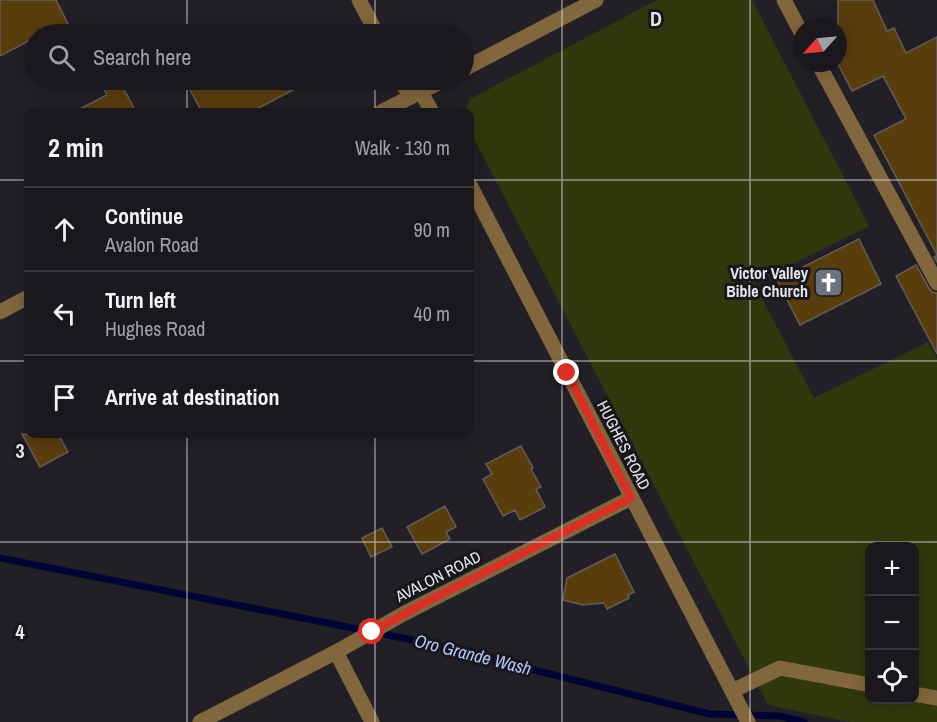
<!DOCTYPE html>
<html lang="en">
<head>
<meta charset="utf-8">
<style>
	body { margin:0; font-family:"Archivo Narrow",sans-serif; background:#232125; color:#f1f3f6 }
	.controls { position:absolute; right:18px; bottom:18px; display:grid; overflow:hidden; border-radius:12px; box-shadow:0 3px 15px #0003 }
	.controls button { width:54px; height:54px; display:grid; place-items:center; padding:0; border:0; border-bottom:2px solid #38373b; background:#1a181c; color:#f1f3f6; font:30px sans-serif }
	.compass { position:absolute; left:793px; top:18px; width:54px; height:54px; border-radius:50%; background:#1a181c; box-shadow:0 3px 15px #0003; rotate:243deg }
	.stop { position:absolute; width:18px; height:18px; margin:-14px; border:4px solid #d93025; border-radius:50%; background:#fff }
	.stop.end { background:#d93025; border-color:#fff; box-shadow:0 2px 6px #0008 }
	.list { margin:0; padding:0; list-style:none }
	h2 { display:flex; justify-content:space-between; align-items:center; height:78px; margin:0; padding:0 24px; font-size:26px }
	h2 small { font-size:20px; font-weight:400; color:#9fa0a3 }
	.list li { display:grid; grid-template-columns:39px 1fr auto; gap:18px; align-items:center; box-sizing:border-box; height:84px; padding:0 24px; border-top:2px solid #38373b }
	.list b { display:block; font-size:22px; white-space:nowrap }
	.list p { margin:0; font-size:20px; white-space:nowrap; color:#9fa0a3 }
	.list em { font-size:20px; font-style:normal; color:#9fa0a3 }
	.icon { flex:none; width:33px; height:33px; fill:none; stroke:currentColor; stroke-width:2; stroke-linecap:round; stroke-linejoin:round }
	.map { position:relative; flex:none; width:937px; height:722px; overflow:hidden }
	.search { position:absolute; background:#1a181c; box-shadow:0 3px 15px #0003; left:24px; top:24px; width:450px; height:66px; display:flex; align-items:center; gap:15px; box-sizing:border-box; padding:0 21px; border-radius:33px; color:#9fa0a3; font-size:22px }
	.panel { position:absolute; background:#1a181c; box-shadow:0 3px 15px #0003; left:24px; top:108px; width:450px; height:330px; border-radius:12px }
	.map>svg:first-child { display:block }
</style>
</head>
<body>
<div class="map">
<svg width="937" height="722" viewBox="0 0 937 722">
	<rect width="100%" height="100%" fill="#222026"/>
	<path fill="#31380d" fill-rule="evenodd" d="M657,0H752L869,226L754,283L814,398L928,342L937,359V722H850L768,705L470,131V112H465L470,99ZM870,546H914V700H870Z"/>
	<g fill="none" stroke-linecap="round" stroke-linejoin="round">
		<polyline stroke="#000432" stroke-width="7" points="0,558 423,642 710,714 779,716 804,722"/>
	</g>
	<g fill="#5a3d0d" stroke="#635e58" stroke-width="1.5">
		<polygon points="0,0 56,0 68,24 46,34 34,34 34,40 33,41 32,39 0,56"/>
		<polygon points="838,0 873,0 887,31 894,28 906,53 937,37 937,262 934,257 937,255 874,135 906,119 883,76 852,91 838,64"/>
		<polygon points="99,80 119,80 136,112 74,112 107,95"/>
		<polygon points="211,80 312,80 251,112 202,112 190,90"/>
		<polygon points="859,239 881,284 800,325 777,280"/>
		<polygon points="916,265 929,288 932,292 937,293 937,354 896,276"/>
		<polygon points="22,434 58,434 68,452 40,467"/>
		<polygon points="521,446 533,468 531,469 541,487 536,489 545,507 520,520 515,510 503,516 483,479 492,474 486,464"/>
		<polygon points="445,506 456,527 446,532 450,539 422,554 407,527"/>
		<polygon points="382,528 392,547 371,557 362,538"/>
		<polygon points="615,554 634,592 628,595 629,598 607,609 604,603 583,605 563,600 567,578"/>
	</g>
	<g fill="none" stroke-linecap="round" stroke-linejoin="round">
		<g stroke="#82663d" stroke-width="15">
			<polyline points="359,0 377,34"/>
			<polyline points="784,0 802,34"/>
			<polyline points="818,63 937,283"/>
			<polyline points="464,69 596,0"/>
			<polyline points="401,80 410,97"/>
			<polyline points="421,92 432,112"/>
			<polyline points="381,112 444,80"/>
			<polyline points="470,185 748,722"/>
			<polyline points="0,312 28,297"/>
			<polyline points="336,652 372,722"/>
			<polyline points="732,691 780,668 870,685"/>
			<polyline points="914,694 937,698"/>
			<polyline points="200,722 336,652 405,613 631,498"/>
		</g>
	</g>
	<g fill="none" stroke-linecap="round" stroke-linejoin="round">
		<polyline stroke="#d93025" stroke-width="8" points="372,632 424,603 631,498 567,373"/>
	</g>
	<path fill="none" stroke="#e7e6ea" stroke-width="1.5" stroke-opacity="0.55" d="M187,0V34M375,0V34M562,0V722M750,0V722M187,80V112M375,80V112M0,180H28M470,180H937M0,361H28M470,361H937M187,434V722M375,434V722M0,542H937"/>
	<defs>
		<symbol id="church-square" viewBox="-11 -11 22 22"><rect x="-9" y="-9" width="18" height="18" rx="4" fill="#6b7280" stroke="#19171c"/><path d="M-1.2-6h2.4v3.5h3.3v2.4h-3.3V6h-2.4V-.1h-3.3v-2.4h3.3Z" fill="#fff"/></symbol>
	</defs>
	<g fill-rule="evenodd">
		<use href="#church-square" x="812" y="266" width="33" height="33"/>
	</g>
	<g text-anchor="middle" stroke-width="6" stroke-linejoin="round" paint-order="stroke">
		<g font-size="16" font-weight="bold" fill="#e7e6ea" stroke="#19171c" text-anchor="end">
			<text x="808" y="279">Victor Valley<tspan x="808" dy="18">Bible Church</tspan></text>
		</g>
		<g font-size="16" fill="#e7e6ea" stroke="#19171c">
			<text transform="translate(624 445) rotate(63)" y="6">HUGHES ROAD</text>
			<text transform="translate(438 576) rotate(-27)" y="6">AVALON ROAD</text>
		</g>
		<g font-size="18" font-style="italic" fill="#b0c8f8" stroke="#19171c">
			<text transform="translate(473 655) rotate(14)" y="6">Oro Grande Wash</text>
		</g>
	</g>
	<g font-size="20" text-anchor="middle" font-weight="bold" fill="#e7e6ea" stroke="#19171c" stroke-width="6" stroke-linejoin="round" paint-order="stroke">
		<text x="656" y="26">D</text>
		<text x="20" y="458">3</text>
		<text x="20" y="639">4</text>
	</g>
</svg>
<div class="controls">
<button>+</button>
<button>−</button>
<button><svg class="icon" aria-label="locate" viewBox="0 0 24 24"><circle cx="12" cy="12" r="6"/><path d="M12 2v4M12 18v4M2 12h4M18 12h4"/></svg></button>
</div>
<svg class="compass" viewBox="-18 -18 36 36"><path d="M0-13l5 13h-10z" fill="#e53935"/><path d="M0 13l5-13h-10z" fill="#9fa0a3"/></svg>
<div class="stop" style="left:372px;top:632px"></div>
<div class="stop end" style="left:567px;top:373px"></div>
<div class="search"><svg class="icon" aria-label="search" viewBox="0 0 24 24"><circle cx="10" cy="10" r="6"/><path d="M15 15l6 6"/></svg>Search here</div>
<section class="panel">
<h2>2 min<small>Walk · 130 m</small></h2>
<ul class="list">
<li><svg class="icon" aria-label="ahead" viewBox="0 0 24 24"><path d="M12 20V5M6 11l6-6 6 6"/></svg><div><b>Continue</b><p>Avalon Road</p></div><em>90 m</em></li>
<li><svg class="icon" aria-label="left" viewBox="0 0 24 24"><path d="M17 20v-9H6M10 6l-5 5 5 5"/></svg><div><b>Turn left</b><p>Hughes Road</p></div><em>40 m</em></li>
<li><svg class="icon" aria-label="arrive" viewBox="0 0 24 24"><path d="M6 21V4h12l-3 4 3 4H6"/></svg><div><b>Arrive at destination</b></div></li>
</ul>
</section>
</div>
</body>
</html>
